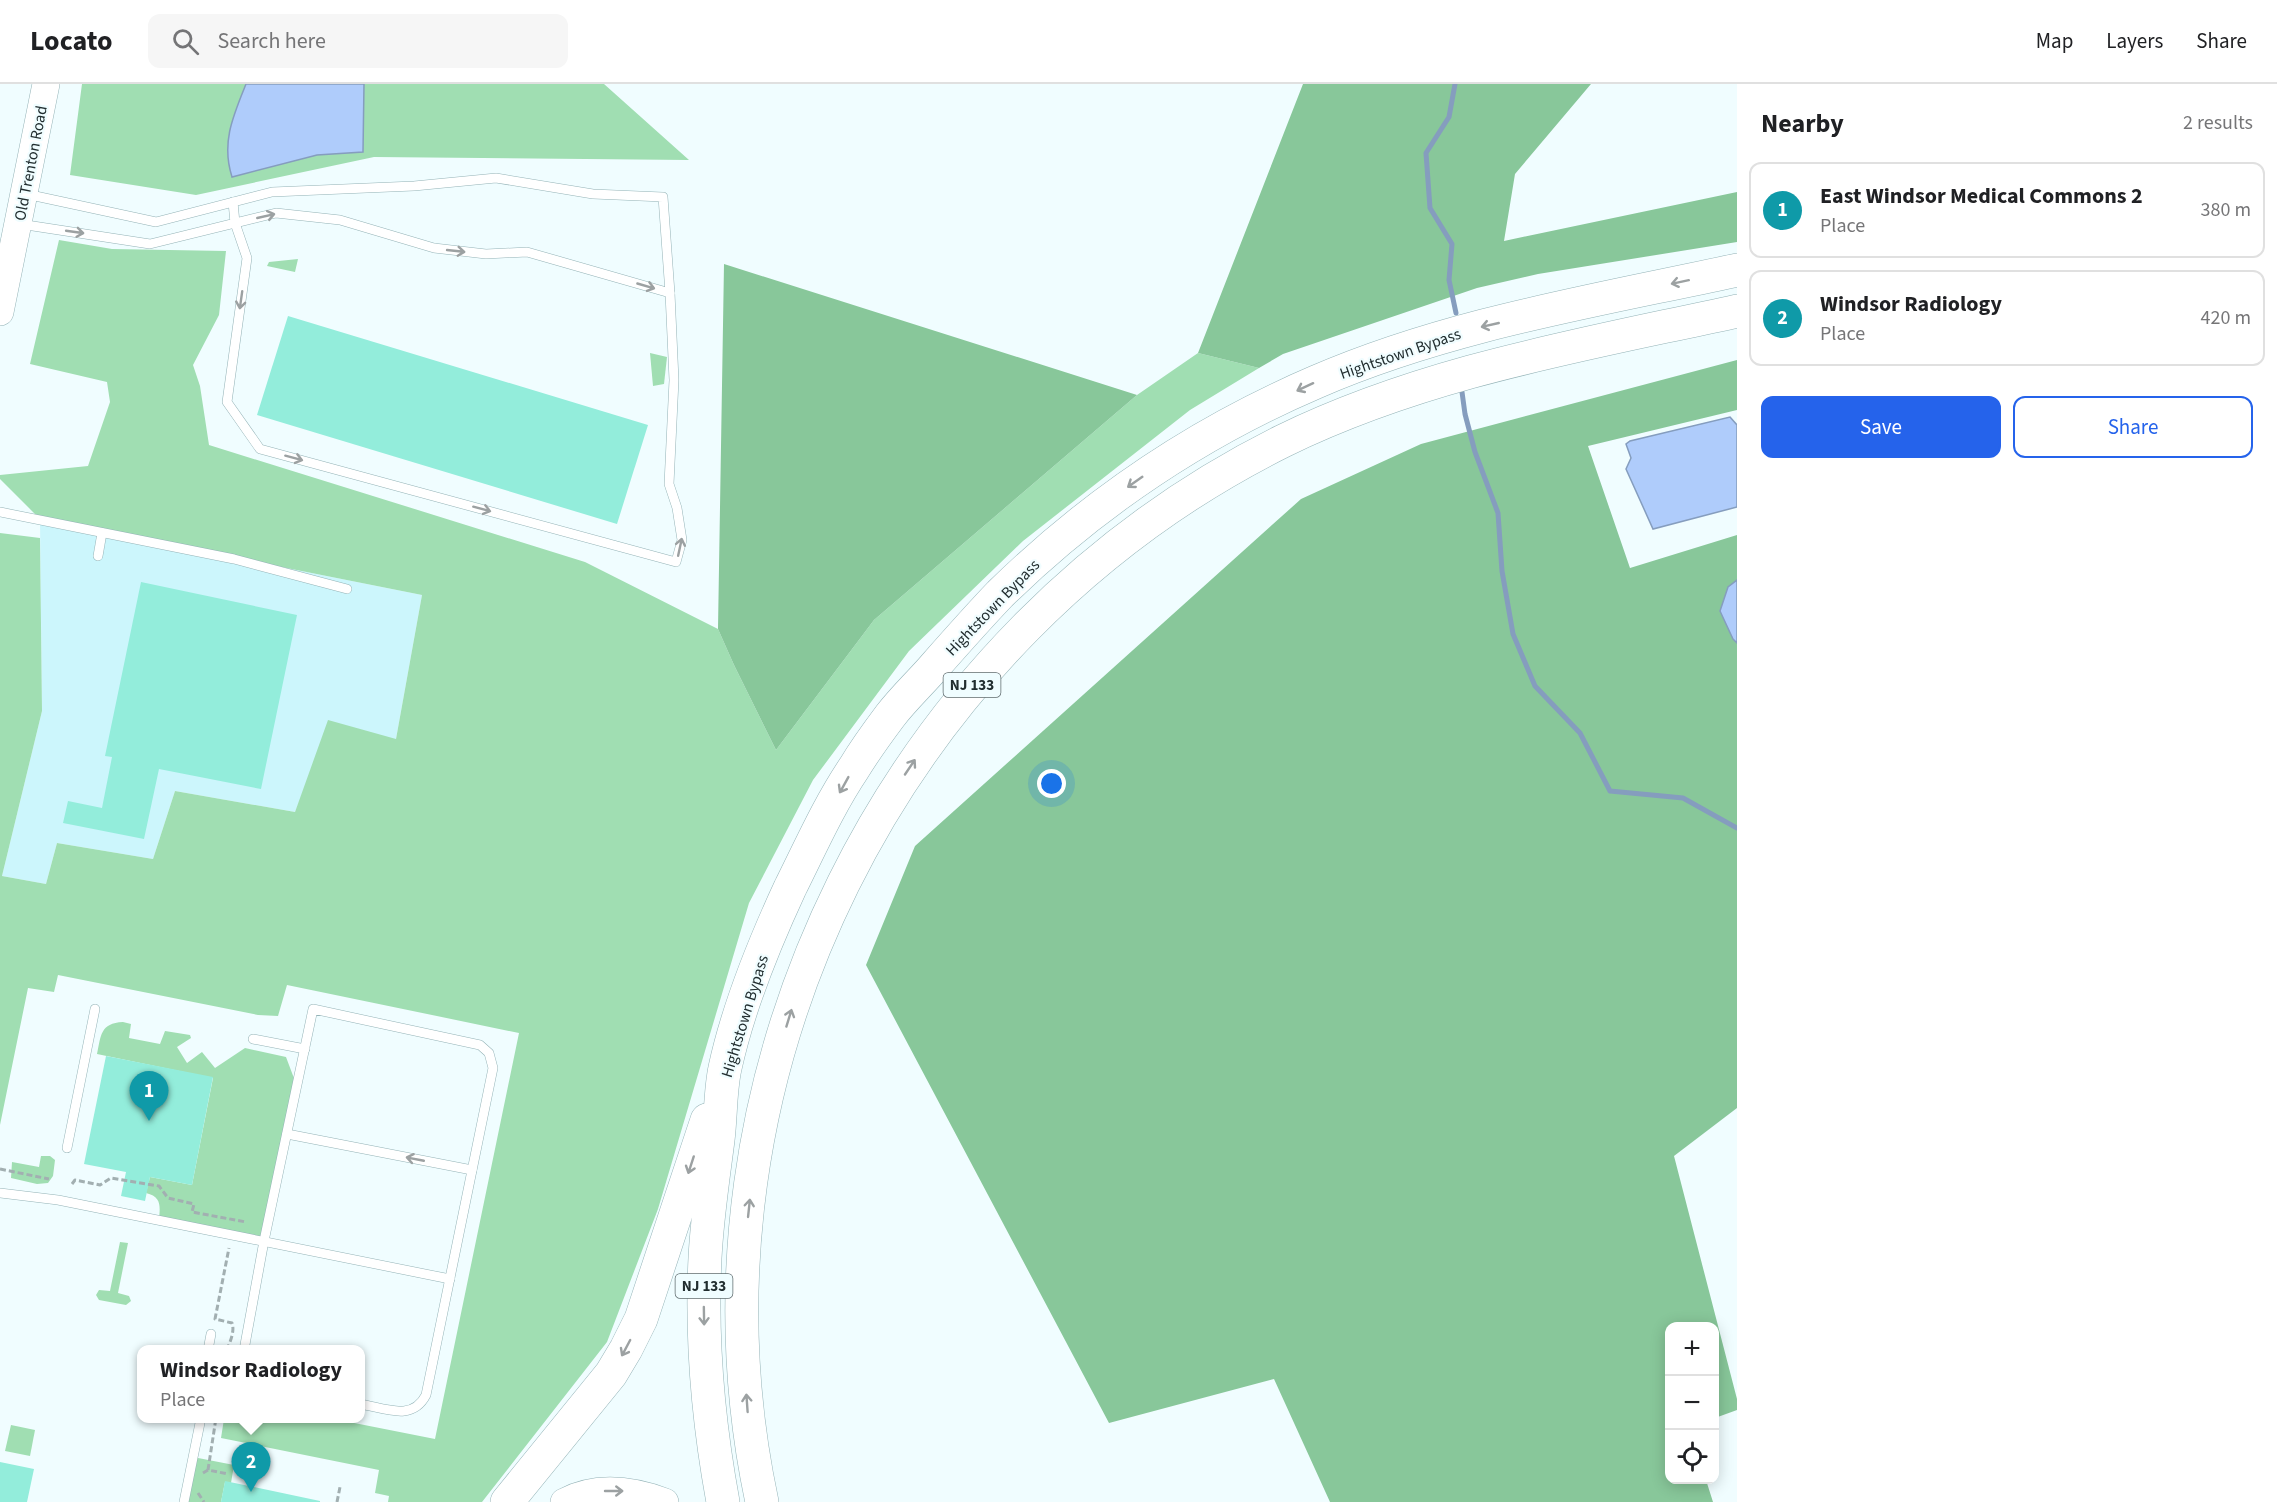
<!DOCTYPE html>
<html lang="en">
<head>
<meta charset="utf-8">
<style>
	body { margin:0; font-family:"Source Sans 3",sans-serif; background:#f6f6f6; color:#202124 }
	.controls { position:absolute; right:18px; bottom:18px; display:grid; overflow:hidden; border-radius:12px; box-shadow:0 3px 15px #0003 }
	.controls button { width:54px; height:54px; display:grid; place-items:center; padding:0; border:0; border-bottom:2px solid #e0e0e0; background:#fff; color:#202124; font:30px sans-serif }
	.you { position:absolute; left:1052px; top:700px; width:21px; height:21px; margin:-15px; border:4px solid #fff; border-radius:50%; background:#1a73e8; box-shadow:0 0 0 9px #1a73e833 }
	.badge { display:grid; place-items:center; width:39px; height:39px; border-radius:50%; background:#2563eb; color:#fff; font-size:20px; font-weight:700 }
	.pin { position:absolute; translate:-50% -50px; filter:drop-shadow(0 2px 3px #0008) }
	.pin::after { content:''; position:absolute; top:32px; width:21px; height:18px; background:inherit; clip-path:polygon(0 0,100% 0,50% 100%) }
	.popup { position:absolute; left:137px; top:1261px; width:228px; height:78px; box-sizing:border-box; display:grid; place-content:center; border-radius:12px; background:#fff; filter:drop-shadow(0 2px 4px #0005); font-size:20px; white-space:nowrap; color:#757577 }
	.popup b { font-size:22px; color:#202124 }
	.popup::after { content:''; position:absolute; left:50%; top:100%; margin-left:-12px; border:12px solid transparent; border-top-color:#fff }
	.list { margin:0; padding:0; list-style:none }
	h2 { display:flex; justify-content:space-between; align-items:center; height:78px; margin:0; padding:0 24px; font-size:26px }
	h2 small { font-size:20px; font-weight:400; color:#757577 }
	.list li { display:grid; grid-template-columns:39px 1fr auto; gap:18px; align-items:center; box-sizing:border-box; height:96px; margin:0 12px 12px; padding:0 12px; border:2px solid #e0e0e0; border-radius:12px }
	.list b { display:block; font-size:22px; white-space:nowrap }
	.list p { margin:0; font-size:20px; white-space:nowrap; color:#757577 }
	.list em { font-size:20px; font-style:normal; color:#757577 }
	.actions { display:flex; gap:12px; padding:18px 24px }
	.actions a { flex:1; padding:14px 0; border:2px solid #2563eb; border-radius:12px; text-align:center; font-size:21px; color:#2563eb }
	.actions .main { background:#2563eb; color:#fff }
	.icon { flex:none; width:33px; height:33px; fill:none; stroke:currentColor; stroke-width:2; stroke-linecap:round; stroke-linejoin:round }
	.map { position:relative; flex:none; width:1737px; height:1418px; overflow:hidden }
	header { display:flex; align-items:center; gap:36px; box-sizing:border-box; height:84px; padding:0 30px; background:#fff; border-bottom:2px solid #e0e0e0 }
	header strong { font-size:28px }
	nav { display:flex; gap:33px; margin-inline-start:auto; font-size:21px }
	.search { width:420px; height:54px; background:#f6f6f6; display:flex; align-items:center; gap:15px; box-sizing:border-box; padding:0 21px; border-radius:12px; color:#757577; font-size:22px }
	main { display:flex }
	aside { flex:1; background:#fff }
	.map>svg:first-child { display:block }
</style>
</head>
<body>
<header>
<strong>Locato</strong>
<div class="search"><svg class="icon" aria-label="search" viewBox="0 0 24 24"><circle cx="10" cy="10" r="6"/><path d="M15 15l6 6"/></svg>Search here</div>
<nav><a>Map</a><a>Layers</a><a>Share</a></nav>
</header>
<main>
<div class="map">
<svg width="1737" height="1418" viewBox="0 0 1737 1418">
	<rect width="100%" height="100%" fill="#f0fdff"/>
	<polygon fill="#ccf6fc" points="40,435 422,511 396,655 308,696 295,728 175,707 153,775 57,759 46,800 2,792 42,627"/>
	<g fill="#a0deb2">
		<polygon points="82,0 604,0 689,76 374,73 196,111 70,91"/>
		<polygon points="59,156 112,165 226,167 219,231 193,281 200,302 209,361 585,478 718,545 734,581 776,666 874,536 1137,311 1198,269 1259,284 1190,326 1023,457 909,567 813,696 749,819 658,1125 607,1258 482,1418 388,1418 389,1412 375,1409 379,1386 221,1354 224,1335 329,1334 435,1355 519,949 287,901 278,932 258,931 58,891 54,908 28,904 0,1041 0,449 40,454 42,627 2,792 46,800 57,759 153,775 175,707 295,728 328,636 396,655 422,511 40,435 0,395 0,391 88,382 110,318 107,298 30,280"/>
		<polygon points="298,175 295,188 267,182 269,178"/>
		<polygon points="650,269 667,273 664,300 653,302"/>
		<path d="M123,938L131,940L129,954L160,960L165,947L190,951L191,954L177,963L187,979L202,968L215,984L245,964L286,973L295,997L264,1157L159,1136C160,1122 162,1113 146,1109L150,1093L192,1101L213,994L97,970C101,952 100,939 123,938Z"/>
		<polygon points="41,1072 50,1072 55,1076 53,1092 48,1099 37,1100 11,1094 12,1078 39,1083"/>
		<polygon points="120,1158 128,1159 118,1209 129,1212 131,1217 126,1221 99,1216 96,1211 99,1206 110,1207"/>
		<polygon points="11,1341 35,1346 30,1372 5,1367"/>
		<polygon points="193,1373 234,1381 231,1399 225,1398 221,1418 189,1418 185,1415"/>
	</g>
	<g fill="#88c79a">
		<polygon points="1303,0 1591,0 1515,90 1504,157 1737,108 1737,158 1538,190 1477,204 1283,270 1259,284 1198,269"/>
		<polygon points="724,180 1137,311 874,536 776,666 734,581 718,545"/>
		<polygon points="1737,276 1737,326 1588,362 1630,484 1737,451 1737,1024 1674,1072 1737,1315 1737,1326 1715,1334 1714,1242 1670,1242 1670,1396 1706,1396 1713,1418 1330,1418 1274,1295 1109,1339 866,881 915,762 1301,415 1421,360"/>
	</g>
	<g fill="#afccfb" stroke="#859dbe" stroke-width="1.5">
		<path d="M246,0H364L363,68L317,71L232,93C221,59 233,32 246,0Z"/>
		<polygon points="1730,333 1737,341 1737,423 1653,445 1626,385 1631,374 1626,360 1630,357"/>
		<polygon points="1737,496 1737,559 1733,555 1720,527 1728,503"/>
	</g>
	<g fill="none" stroke-linecap="round" stroke-linejoin="round">
		<g stroke="#859dbe" stroke-width="5">
			<polyline points="1455,0 1449,33 1426,69 1430,124 1452,160 1449,196 1456,229"/>
			<polyline points="1462,308 1465,330 1475,368 1498,429 1502,487 1513,550 1535,602 1580,649 1610,707 1683,714 1737,744"/>
		</g>
	</g>
	<g fill="#93eddb">
		<polygon points="288,232 648,341 617,440 257,331"/>
		<polygon points="141,498 297,531 261,705 159,685 144,755 63,739 68,717 102,724 112,673 105,672"/>
		<polygon points="106,972 213,993 192,1101 150,1093 145,1117 121,1112 126,1088 84,1080"/>
		<polygon points="0,1378 34,1385 27,1418 0,1418"/>
		<polygon points="225,1397 320,1417 320,1418 221,1418"/>
	</g>
	<g fill="none" stroke-linecap="round" stroke-linejoin="round">
		<defs>
			<g id="lane">
				<polyline points="233,118 235,139 247,174 227,318 260,365 676,478 682,456 677,424 669,400 674,296 670,209"/>
				<polyline points="20,140 150,160 276,129 340,136 434,164 486,170 527,168 670,209 663,113 593,110 496,94 414,102 272,108 156,138 26,110"/>
				<polyline points="0,428 234,475 347,505"/>
				<polyline points="98,472 102,449"/>
				<polyline points="253,955 305,965"/>
				<polyline points="287,1050 472,1086"/>
				<polyline points="67,1064 95,925"/>
				<polyline points="0,1109 58,1116 450,1195"/>
				<polyline points="208,1266 211,1250"/>
				<path d="M244,1266L264,1157L313,925L480,961L489,969L493,984L426,1311C412,1338 385,1324 360,1320"/>
				<polyline points="184,1418 201,1334"/>
			</g>
			<g id="secondary">
				<polyline points="0,228 46,0"/>
				<path d="M564,1418C596,1401 633,1406 665,1418"/>
			</g>
			<g id="highway">
				<polyline points="507,1418 611,1290 626,1265 641,1235 707,1036"/>
				<path d="M723,1418C708,1337 701,1256 705,1174C707,1134 713,1095 718,1056C721,1032 720,1007 725,984C738,924 764,860 790,804C810,764 829,721 854,684C865,666 878,648 890,632C903,615 919,600 933,584C955,559 977,534 1000,510C1091,421 1199,348 1316,298C1450,240 1595,217 1737,186"/>
				<path d="M762,1418C671,992 896,549 1283,357C1426,287 1583,261 1737,227"/>
			</g>
		</defs>
		<use href="#lane" stroke="#94b3b7" stroke-width="10"/>
		<use href="#secondary" stroke="#94b3b7" stroke-width="28"/>
		<use href="#highway" stroke="#94b3b7" stroke-width="34"/>
		<g stroke="#a2afb1" stroke-width="3" stroke-dasharray="6 3" stroke-linecap="butt">
			<polyline points="0,1085 49,1095"/>
			<polyline points="72,1100 75,1096 100,1101 111,1094 159,1102 168,1114 194,1120 192,1128 246,1138"/>
			<path d="M227,1266C230,1258 235,1247 232,1239L215,1235L229,1164"/>
			<polyline points="208,1386 216,1334"/>
			<polyline points="203,1389 208,1386 228,1390"/>
			<polyline points="198,1409 204,1418"/>
			<polyline points="337,1418 340,1403"/>
		</g>
		<use href="#lane" stroke="#fff" stroke-width="9"/>
		<use href="#secondary" stroke="#fff" stroke-width="27"/>
		<use href="#highway" stroke="#fff" stroke-width="33"/>
	</g>
	<defs><path id="oneway-shaft" d="M-6 0H5M1.5-3L5.5 0L1.5 3" fill="none" stroke-width="1.6" stroke-linecap="round" stroke-linejoin="round" transform="scale(1.5)"/></defs>
	<g stroke="#9ca1a2">
		<use href="#oneway-shaft" transform="translate(266 132) rotate(-13)"/>
		<use href="#oneway-shaft" transform="translate(75 148) rotate(8)"/>
		<use href="#oneway-shaft" transform="translate(456 167) rotate(6)"/>
		<use href="#oneway-shaft" transform="translate(1680 198) rotate(168)"/>
		<use href="#oneway-shaft" transform="translate(646 202) rotate(16)"/>
		<use href="#oneway-shaft" transform="translate(241 216) rotate(98)"/>
		<use href="#oneway-shaft" transform="translate(1490 241) rotate(167)"/>
		<use href="#oneway-shaft" transform="translate(1305 303) rotate(155)"/>
		<use href="#oneway-shaft" transform="translate(294 374) rotate(15)"/>
		<use href="#oneway-shaft" transform="translate(1135 398) rotate(145)"/>
		<use href="#oneway-shaft" transform="translate(482 425) rotate(15)"/>
		<use href="#oneway-shaft" transform="translate(680 463) rotate(-78)"/>
		<use href="#oneway-shaft" transform="translate(910 683) rotate(-56)"/>
		<use href="#oneway-shaft" transform="translate(844 701) rotate(119)"/>
		<use href="#oneway-shaft" transform="translate(789 934) rotate(-73)"/>
		<use href="#oneway-shaft" transform="translate(415 1075) rotate(-169)"/>
		<use href="#oneway-shaft" transform="translate(691 1081) rotate(108)"/>
		<use href="#oneway-shaft" transform="translate(749 1124) rotate(-84)"/>
		<use href="#oneway-shaft" transform="translate(704 1232) rotate(89)"/>
		<use href="#oneway-shaft" transform="translate(626 1264) rotate(118)"/>
		<use href="#oneway-shaft" transform="translate(747 1319) rotate(-94)"/>
		<use href="#oneway-shaft" transform="translate(614 1407)"/>
	</g>
	<g text-anchor="middle" stroke-width="4.5" stroke-linejoin="round" paint-order="stroke">
		<g fill="#f0fdff" stroke="#606c6e" stroke-width="1.5">
			<rect x="943.5" y="589" width="57" height="24" rx="4.5"/>
			<rect x="675.5" y="1190" width="57" height="24" rx="4.5"/>
		</g>
		<g font-size="15" font-weight="bold" fill="#222e30">
			<text x="972" y="606">NJ 133</text>
			<text x="704" y="1207">NJ 133</text>
		</g>
		<g font-size="16" fill="#222e30" stroke="#f0fdff">
			<text transform="translate(30 79) rotate(-79)" y="6">Old Trenton Road</text>
			<text transform="translate(1400 269) rotate(-19)" y="6">Hightstown Bypass</text>
			<text transform="translate(992 523) rotate(-46)" y="6">Hightstown Bypass</text>
			<text transform="translate(744 932) rotate(-73)" y="6">Hightstown Bypass</text>
		</g>
	</g>
</svg>
<div class="controls">
<button>+</button>
<button>−</button>
<button><svg class="icon" aria-label="locate" viewBox="0 0 24 24"><circle cx="12" cy="12" r="6"/><path d="M12 2v4M12 18v4M2 12h4M18 12h4"/></svg></button>
</div>
<div class="you"></div>
<div class="pin badge" style="left:149px;top:1037px;background:#0f9aa8">1</div>
<div class="pin badge" style="left:251px;top:1408px;background:#0f9aa8">2</div>
<div class="popup"><b>Windsor Radiology</b>Place</div>
</div>
<aside>
<h2>Nearby<small>2 results</small></h2>
<ul class="list">
<li><span class="badge" style="background:#0f9aa8">1</span><div><b>East Windsor Medical Commons 2</b><p>Place</p></div><em>380 m</em></li>
<li><span class="badge" style="background:#0f9aa8">2</span><div><b>Windsor Radiology</b><p>Place</p></div><em>420 m</em></li>
</ul>
<div class="actions"><a class="main">Save</a><a>Share</a></div>
</aside>
</main>
</body>
</html>
